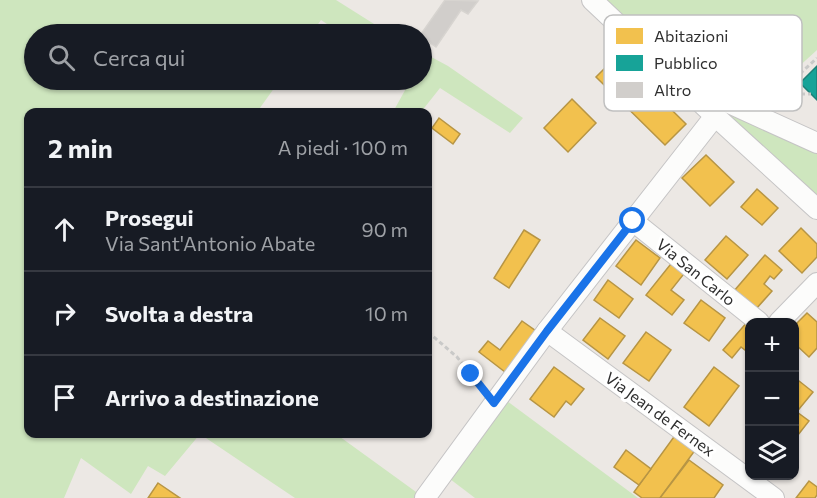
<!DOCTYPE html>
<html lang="it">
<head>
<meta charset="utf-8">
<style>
	body { margin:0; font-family:Commissioner,sans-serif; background:#242831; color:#f1f3f6 }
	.controls { position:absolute; right:18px; bottom:18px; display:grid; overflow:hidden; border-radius:12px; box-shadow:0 2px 4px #0004 }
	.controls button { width:54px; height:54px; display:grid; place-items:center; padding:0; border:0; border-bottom:2px solid #363941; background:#171b24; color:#f1f3f6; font:30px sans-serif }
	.stop { position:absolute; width:18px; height:18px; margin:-14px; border:4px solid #1a73e8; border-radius:50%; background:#fff }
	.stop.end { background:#1a73e8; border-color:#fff; box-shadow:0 2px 6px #0008 }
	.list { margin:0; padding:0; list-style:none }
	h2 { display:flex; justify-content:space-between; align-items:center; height:78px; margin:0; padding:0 24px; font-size:26px }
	h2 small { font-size:20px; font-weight:400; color:#9ea1a6 }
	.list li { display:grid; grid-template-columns:39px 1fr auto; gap:18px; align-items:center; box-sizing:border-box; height:84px; padding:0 24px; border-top:2px solid #363941 }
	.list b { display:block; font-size:22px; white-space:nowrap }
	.list p { margin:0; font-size:20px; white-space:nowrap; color:#9ea1a6 }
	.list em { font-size:20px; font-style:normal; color:#9ea1a6 }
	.icon { flex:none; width:33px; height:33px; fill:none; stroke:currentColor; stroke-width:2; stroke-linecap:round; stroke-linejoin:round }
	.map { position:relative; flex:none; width:817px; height:498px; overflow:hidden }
	.search { position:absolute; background:#171b24; box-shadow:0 2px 4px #0004; left:24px; top:24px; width:408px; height:66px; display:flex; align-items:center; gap:15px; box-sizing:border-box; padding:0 21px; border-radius:33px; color:#9ea1a6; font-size:22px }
	.panel { position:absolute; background:#171b24; box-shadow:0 2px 4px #0004; left:24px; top:108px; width:408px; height:330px; border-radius:12px }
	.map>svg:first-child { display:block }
</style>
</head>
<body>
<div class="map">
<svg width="817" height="498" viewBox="0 0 817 498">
	<rect width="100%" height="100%" fill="#ece8e4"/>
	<g fill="#cee6be">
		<polygon points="0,0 336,0 390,34 342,34 321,20 311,34 34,34 34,80 280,80 257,112 28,112 28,434 336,434 423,497 421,498 295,498 200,434 165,476 148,466 131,494 81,458 64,498 0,498"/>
		<polygon points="592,0 817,0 817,50 795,70 777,70 753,78 700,80 688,69 669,69"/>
		<polygon points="422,52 448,66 523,118 510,133 440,88 421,112 393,112 409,83 405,80 422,80"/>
		<polygon points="681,83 817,141 817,208"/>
		<polygon points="507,401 638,498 475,498 450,479"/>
	</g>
	<g fill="#f2c14e" stroke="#b79544" stroke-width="1.5">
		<polygon points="617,56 686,124 665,145 596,77"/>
		<polygon points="572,99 596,123 568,152 544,128"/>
		<polygon points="439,118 460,134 453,144 432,128"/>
		<polygon points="706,155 734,182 710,206 682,178"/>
		<polygon points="757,189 778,208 762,225 741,207"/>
		<polygon points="801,228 817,244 817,257 802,273 779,251"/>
		<polygon points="524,230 540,240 509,288 494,278"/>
		<polygon points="726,236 748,255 727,279 705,260"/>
		<polygon points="636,240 660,258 641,285 616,266"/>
		<polygon points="765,255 782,270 774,279 770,276 764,284 772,291 756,309 734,291"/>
		<polygon points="674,260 687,270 671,290 684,300 672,315 646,295"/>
		<polygon points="608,280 633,299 619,318 594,300"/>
		<polygon points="701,300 725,318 709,341 684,323"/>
		<polygon points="807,313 817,322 817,348 809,357 794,343 794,326"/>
		<polygon points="600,318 625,336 608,359 583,340"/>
		<polygon points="522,321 536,331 505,372 479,352 488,341 500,350"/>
		<polygon points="748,321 750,323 750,354 741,347 732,358 723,350"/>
		<polygon points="646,332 671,350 649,381 623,363"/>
		<polygon points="554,367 584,389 571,405 566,401 554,417 530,399"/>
		<polygon points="714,367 739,386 709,426 684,407"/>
		<polygon points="794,377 813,392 795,414 794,413"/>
		<polygon points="797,412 809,421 794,440 794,415"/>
		<polygon points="676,434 696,449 660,498 642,498 634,492"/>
		<polygon points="626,450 651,469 639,485 614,467"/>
		<polygon points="689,460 723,485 714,498 660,498"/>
		<polygon points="809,481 817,487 817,495 815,498 796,498"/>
		<polygon points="158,483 180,498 148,498"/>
	</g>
	<polygon fill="#17a398" stroke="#1e8078" stroke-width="1.5" points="817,66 817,100 800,83"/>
	<polygon fill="#d1cecb" stroke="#d7d4d0" stroke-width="1.5" points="445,0 478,1 468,14 461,10 436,47 422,37 421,34"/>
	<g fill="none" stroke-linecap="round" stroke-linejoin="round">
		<defs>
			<polyline id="lane" points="684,84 714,90 779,93"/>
			<g id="street">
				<polyline points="592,0 715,116 817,209"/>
				<polyline points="714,90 731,104 817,143"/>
				<polyline points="633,221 759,322"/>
				<polyline points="779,322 817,283"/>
				<polyline points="547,331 774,498"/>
				<polyline points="425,498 547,331 715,116"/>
			</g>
		</defs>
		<use href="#lane" stroke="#c5c4c5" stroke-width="14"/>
		<use href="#street" stroke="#c5c4c5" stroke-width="22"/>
		<g stroke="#c9c9c8" stroke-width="3" stroke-dasharray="4.5 3" stroke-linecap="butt">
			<polyline points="789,84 817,58"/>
			<polyline points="793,94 811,94"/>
			<polyline points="428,332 457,357 482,388"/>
		</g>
		<use href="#lane" stroke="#fcfcfb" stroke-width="10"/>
		<use href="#street" stroke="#fcfcfb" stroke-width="20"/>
	</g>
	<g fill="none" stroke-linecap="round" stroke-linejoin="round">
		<polyline stroke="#1a73e8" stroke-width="8" points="471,374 494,403 547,331 633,221"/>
	</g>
	<g text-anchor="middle" stroke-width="6" stroke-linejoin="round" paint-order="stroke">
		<g font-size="16" fill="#2e2e2e" stroke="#fff">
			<text transform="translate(696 272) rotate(39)" y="6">Via San Carlo</text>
			<text transform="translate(660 414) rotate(36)" y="6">Via Jean de Fernex</text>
		</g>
	</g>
	<rect x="604" y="15" width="198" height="96" rx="9" fill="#fff" stroke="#c0c0c0" stroke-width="1.5"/>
	<rect x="616" y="28" width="27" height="16" fill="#f2c14e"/>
	<rect x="616" y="55" width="27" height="16" fill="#17a398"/>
	<rect x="616" y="82" width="27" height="16" fill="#d1cecb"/>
	<g font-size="16" fill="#2e2e2e">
		<text x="654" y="42">Abitazioni</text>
		<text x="654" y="69">Pubblico</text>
		<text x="654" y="96">Altro</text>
	</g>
</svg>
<div class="controls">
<button>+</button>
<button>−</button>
<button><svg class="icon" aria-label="layers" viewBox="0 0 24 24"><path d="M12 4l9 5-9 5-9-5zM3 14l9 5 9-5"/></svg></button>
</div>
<div class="stop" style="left:633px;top:221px"></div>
<div class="stop end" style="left:471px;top:374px"></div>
<div class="search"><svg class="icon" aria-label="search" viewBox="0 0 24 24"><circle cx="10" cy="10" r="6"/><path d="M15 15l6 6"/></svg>Cerca qui</div>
<section class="panel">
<h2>2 min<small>A piedi · 100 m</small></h2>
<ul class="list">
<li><svg class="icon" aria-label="ahead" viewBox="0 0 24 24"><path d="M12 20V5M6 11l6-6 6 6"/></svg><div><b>Prosegui</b><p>Via Sant'Antonio Abate</p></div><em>90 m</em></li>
<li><svg class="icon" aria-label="right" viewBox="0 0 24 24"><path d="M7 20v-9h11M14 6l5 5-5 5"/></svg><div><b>Svolta a destra</b></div><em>10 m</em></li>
<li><svg class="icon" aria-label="arrive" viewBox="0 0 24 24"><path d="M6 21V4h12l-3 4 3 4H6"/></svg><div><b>Arrivo a destinazione</b></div></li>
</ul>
</section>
</div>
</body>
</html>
